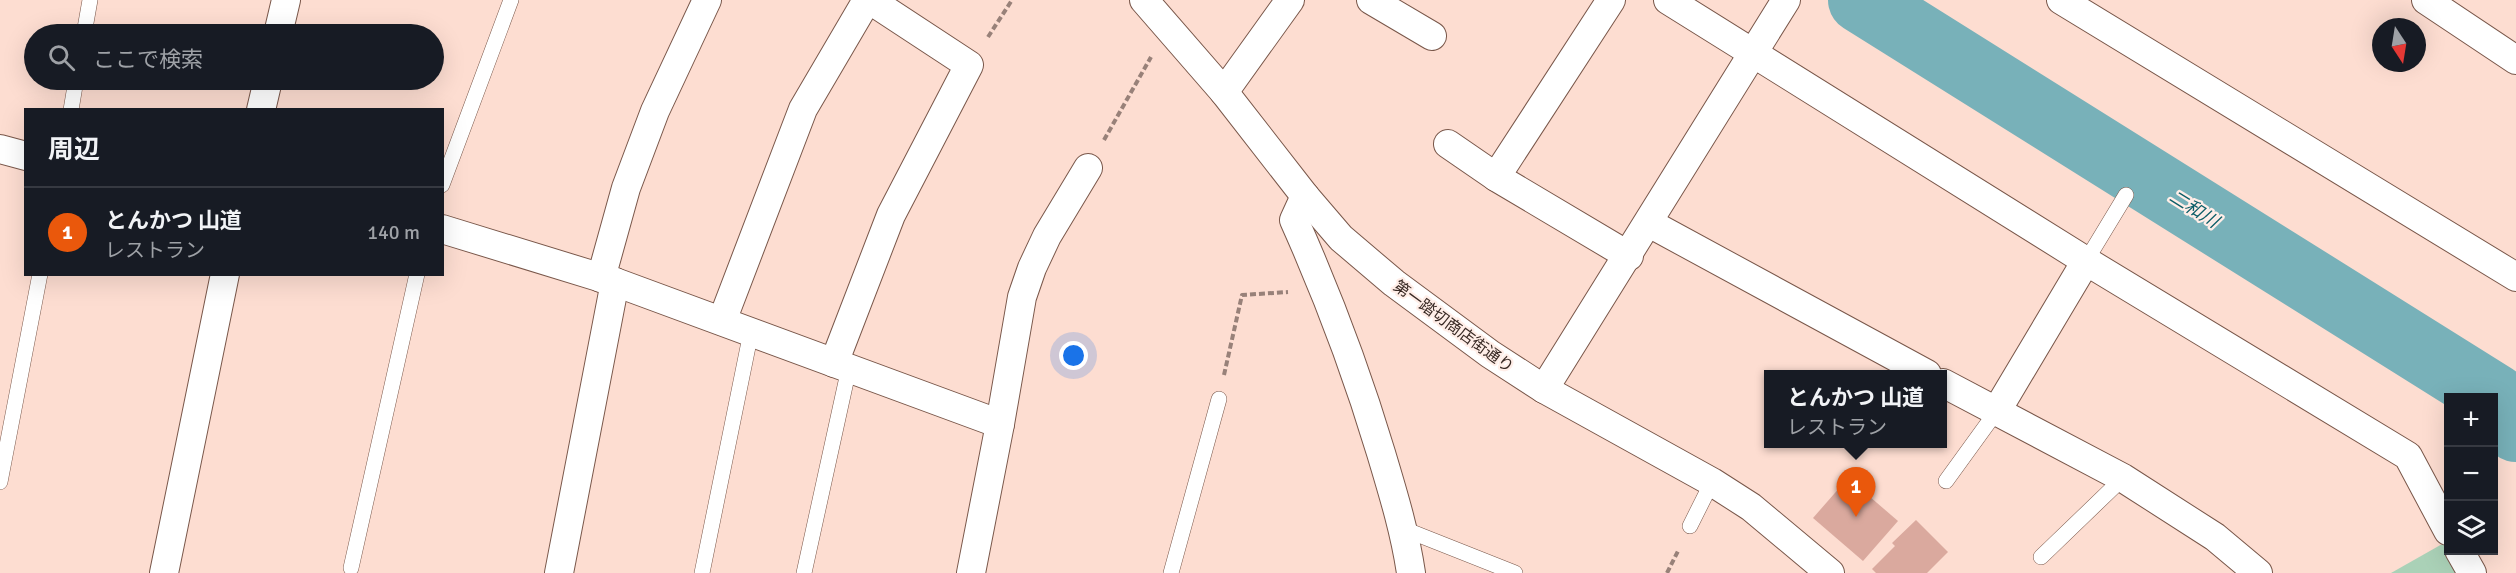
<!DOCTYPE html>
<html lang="ja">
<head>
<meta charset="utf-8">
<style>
	body { margin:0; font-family:Signika,"Noto Sans JP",sans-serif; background:#242831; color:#f1f3f6 }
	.controls { position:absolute; right:18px; bottom:18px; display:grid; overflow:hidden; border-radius:0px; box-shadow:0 6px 24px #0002 }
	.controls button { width:54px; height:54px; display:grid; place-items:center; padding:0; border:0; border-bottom:2px solid #363941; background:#171b24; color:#f1f3f6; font:30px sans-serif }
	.compass { position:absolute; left:2372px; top:18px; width:54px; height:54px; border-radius:50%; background:#171b24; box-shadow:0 6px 24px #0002; rotate:168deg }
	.you { position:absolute; left:1074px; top:356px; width:21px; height:21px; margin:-15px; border:4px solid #fff; border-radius:50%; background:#1a73e8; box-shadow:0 0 0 9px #1a73e833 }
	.badge { display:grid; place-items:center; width:39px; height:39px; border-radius:50%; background:#ea580c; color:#fff; font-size:20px; font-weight:700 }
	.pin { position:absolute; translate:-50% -50px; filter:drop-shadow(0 2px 3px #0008) }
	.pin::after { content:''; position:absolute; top:32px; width:21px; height:18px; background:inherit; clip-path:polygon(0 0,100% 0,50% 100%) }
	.popup { position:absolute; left:1764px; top:370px; width:183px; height:78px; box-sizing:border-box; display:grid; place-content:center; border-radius:0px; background:#171b24; filter:drop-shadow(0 2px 4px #0005); font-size:20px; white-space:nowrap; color:#9ea1a6 }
	.popup b { font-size:22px; color:#f1f3f6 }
	.popup::after { content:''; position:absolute; left:50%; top:100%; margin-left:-12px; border:12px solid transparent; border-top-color:#171b24 }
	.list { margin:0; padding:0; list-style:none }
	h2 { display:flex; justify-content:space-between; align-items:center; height:78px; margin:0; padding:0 24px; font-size:26px }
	h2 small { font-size:20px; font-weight:400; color:#9ea1a6 }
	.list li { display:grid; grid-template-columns:39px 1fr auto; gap:18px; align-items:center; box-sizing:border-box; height:90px; padding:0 24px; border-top:2px solid #363941 }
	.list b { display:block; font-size:22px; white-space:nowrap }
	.list p { margin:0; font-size:20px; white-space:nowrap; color:#9ea1a6 }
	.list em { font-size:20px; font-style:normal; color:#9ea1a6 }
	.icon { flex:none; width:33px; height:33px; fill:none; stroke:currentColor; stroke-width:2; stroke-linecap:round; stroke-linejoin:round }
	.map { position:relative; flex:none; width:2516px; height:573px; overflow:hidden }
	.search { position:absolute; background:#171b24; box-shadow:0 6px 24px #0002; left:24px; top:24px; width:420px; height:66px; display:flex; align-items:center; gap:15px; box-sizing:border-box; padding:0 21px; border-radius:33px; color:#9ea1a6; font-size:22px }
	.panel { position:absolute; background:#171b24; box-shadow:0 6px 24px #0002; left:24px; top:108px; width:420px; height:168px; border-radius:0px }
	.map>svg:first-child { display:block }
</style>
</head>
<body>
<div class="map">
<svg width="2516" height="573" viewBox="0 0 2516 573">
	<rect width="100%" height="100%" fill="#fdddd1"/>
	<polygon fill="#aad1b7" points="2444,543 2460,573 2391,573"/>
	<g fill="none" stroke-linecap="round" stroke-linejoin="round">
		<polyline stroke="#78b1b9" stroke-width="66" points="1861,0 2495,397 2504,407 2516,429"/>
	</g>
	<g fill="#daa99e">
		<polygon points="1848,478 1898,521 1863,561 1813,518"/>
		<polygon points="1916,520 1948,552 1927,573 1876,573 1872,569 1895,546 1892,543"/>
	</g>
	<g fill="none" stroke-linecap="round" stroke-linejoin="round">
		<defs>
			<g id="service">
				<polyline points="84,34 90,0"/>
				<polyline points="71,110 76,80"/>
				<polyline points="442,185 511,0"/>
				<polyline points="2086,261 2126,195"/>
				<polyline points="1946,481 1996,412"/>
				<polyline points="0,482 40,274"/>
				<polyline points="1690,526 1712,482"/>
				<polyline points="1404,529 1515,573"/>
				<polyline points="2041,557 2123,478"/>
				<polyline points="351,568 417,274"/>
				<polyline points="702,573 751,332"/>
				<polyline points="804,573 849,368"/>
				<polyline points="1171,573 1219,399"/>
			</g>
			<g id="minor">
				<polyline points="1144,0 1224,92 1305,196 1341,238 1394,283 1490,354 1544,389 1712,482 1751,507 1830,573"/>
				<polyline points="1371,0 1432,36"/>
				<polyline points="1668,0 2086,261 2408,456 2448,531"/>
				<polyline points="2061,0 2516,277"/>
				<polyline points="2426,0 2516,60"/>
				<polyline points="278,34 286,0"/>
				<polyline points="1224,92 1290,0"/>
				<polyline points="261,110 268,80"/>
				<polyline points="1448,144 1496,177 1629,256"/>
				<polyline points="0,149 26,156"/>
				<polyline points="1496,177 1611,0"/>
				<path d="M1305,196L1294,220C1328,296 1357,373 1381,453C1393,493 1405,532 1411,573"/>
				<polyline points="1649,223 1927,374"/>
				<polyline points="442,229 615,282 1000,424"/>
				<polyline points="601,278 626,188 655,111 707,0"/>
				<polyline points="722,321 803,109 867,0"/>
				<polyline points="834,363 891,215 969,65 870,0"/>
				<polyline points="1943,383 2123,478 2215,537 2258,573"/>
				<polyline points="1544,389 1786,0"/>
				<polyline points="1996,412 2086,261"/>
				<polyline points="2459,550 2472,573"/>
				<polyline points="164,573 225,274"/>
				<polyline points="559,573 615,282"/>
				<polyline points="971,573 1000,424 1022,297 1032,268 1047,236 1088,168"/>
			</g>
		</defs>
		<use href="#service" stroke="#79574a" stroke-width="16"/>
		<use href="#minor" stroke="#79574a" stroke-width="30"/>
		<g stroke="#988179" stroke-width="4" stroke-dasharray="6 3" stroke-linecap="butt">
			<polyline points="988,37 1012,0"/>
			<polyline points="1104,140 1151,57"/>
			<polyline points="1224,375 1242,295 1288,292"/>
			<polyline points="1667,573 1679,549"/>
		</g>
		<use href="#service" stroke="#fff" stroke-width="15"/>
		<use href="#minor" stroke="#fff" stroke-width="28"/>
	</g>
	<g text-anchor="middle" stroke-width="4.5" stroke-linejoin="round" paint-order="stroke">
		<g font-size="16" fill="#382924" stroke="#ffeee8">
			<text transform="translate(1454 326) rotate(36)" y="6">第一踏切商店街通り</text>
		</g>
		<g font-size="18" font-style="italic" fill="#0d5e68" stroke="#ffeee8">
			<text transform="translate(2194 209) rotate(32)" y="6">二和川</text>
		</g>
	</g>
</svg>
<div class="controls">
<button>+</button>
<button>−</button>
<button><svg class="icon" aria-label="layers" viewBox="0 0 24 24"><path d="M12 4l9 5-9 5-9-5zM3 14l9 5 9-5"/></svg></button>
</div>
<svg class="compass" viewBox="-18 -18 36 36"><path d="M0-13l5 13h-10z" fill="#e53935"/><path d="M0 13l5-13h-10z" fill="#9ea1a6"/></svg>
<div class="you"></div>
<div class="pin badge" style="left:1856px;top:517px">1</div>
<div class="popup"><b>とんかつ 山道</b>レストラン</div>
<div class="search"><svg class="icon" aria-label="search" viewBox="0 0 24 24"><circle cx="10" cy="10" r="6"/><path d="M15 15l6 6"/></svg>ここで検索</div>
<section class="panel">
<h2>周辺<small></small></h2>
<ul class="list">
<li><span class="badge">1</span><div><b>とんかつ 山道</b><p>レストラン</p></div><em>140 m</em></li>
</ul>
</section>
</div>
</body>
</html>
